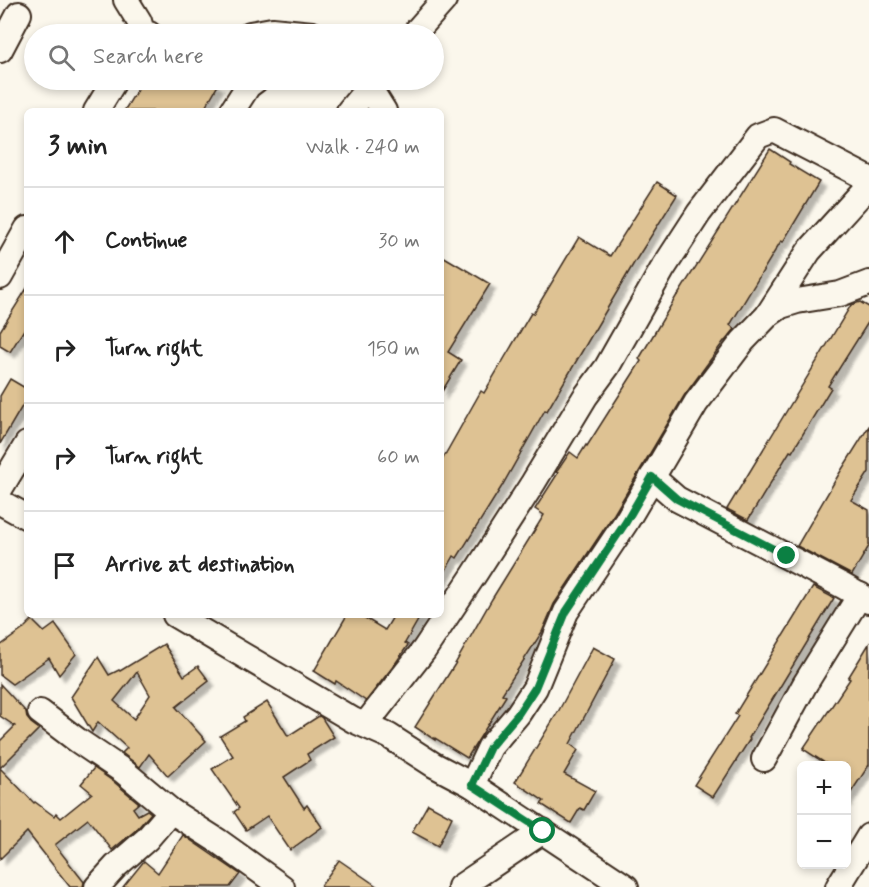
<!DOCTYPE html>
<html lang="en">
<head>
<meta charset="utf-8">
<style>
	body { margin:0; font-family:Mynerve,sans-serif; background:#f2f2f2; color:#222 }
	.controls { position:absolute; right:18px; bottom:18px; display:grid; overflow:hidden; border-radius:9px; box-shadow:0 3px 9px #0003 }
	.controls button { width:54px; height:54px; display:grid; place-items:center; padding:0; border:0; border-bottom:2px solid #e0e0e0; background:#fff; color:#222; font:30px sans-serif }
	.stop { position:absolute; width:18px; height:18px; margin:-14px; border:4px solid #0b8043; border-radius:50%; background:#fff }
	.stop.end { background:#0b8043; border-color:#fff; box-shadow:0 2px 6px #0008 }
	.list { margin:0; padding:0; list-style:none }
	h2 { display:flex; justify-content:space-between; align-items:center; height:78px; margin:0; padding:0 24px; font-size:26px }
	h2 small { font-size:20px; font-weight:400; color:#767676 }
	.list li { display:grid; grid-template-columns:39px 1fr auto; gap:18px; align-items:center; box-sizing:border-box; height:108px; padding:0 24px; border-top:2px solid #e0e0e0 }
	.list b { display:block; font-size:22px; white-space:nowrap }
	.list em { font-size:20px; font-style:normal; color:#767676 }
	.icon { flex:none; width:33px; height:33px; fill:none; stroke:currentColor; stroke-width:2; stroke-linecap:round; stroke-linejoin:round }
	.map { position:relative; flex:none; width:869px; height:887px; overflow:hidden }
	.search { position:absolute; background:#fff; box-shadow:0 3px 9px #0003; left:24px; top:24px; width:420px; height:66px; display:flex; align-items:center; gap:15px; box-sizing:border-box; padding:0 21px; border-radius:33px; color:#767676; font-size:22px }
	.panel { position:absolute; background:#fff; box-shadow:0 3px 9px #0003; left:24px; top:108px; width:420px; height:510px; border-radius:9px }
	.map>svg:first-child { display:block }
</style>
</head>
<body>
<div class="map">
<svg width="869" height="887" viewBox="0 0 869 887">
	<defs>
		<filter id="shadow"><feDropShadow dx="5.5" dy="5.5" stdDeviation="1.5" flood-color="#0004"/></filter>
	</defs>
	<rect width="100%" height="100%" fill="#fbf7ec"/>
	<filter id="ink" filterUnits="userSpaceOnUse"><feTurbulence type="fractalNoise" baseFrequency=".0167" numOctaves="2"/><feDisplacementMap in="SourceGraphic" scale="12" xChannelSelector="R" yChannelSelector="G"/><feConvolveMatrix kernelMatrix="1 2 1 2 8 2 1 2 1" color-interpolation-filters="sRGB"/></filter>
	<g filter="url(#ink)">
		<g fill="#dec293" stroke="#3b2a1e" stroke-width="1.5" fill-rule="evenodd" filter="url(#shadow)">
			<polygon points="143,80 207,80 218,85 203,111 124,111"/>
			<polygon points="770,149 790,162 789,164 819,182 783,242 781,241 730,325 735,329 725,341 724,341 684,396 614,514 554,604 542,632 502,694 506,696 467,758 435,738 435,740 415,727 455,664 492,599 544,515 535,509 558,473 556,472 558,470 570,452 578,458 586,445 587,446 641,361 639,359 677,295 678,295"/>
			<polygon points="657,182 677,195 634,263 547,411 545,410 502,486 457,558 454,556 441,579 441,462 481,391 484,393 531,313 533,314 579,237 610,256"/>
			<polygon points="441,255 490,284 448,352 461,360 441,393"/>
			<polygon points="27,288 27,325 10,352 0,346 0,331"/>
			<polygon points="860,302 869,307 869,321 828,386 831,388 792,452 790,451 748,520 727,509 851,305"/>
			<polygon points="10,379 27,389 27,398 0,444 0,396"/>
			<polygon points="869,426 869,472 851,500 869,510 869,546 852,575 797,546 839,474"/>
			<polygon points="813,587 834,598 749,738 750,739 713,797 694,785 738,716 735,714"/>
			<polygon points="347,615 360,615 385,630 394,615 421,615 405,643 408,645 395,664 366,701 336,681 335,684 314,671"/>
			<polygon points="32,620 44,632 55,624 76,654 59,675 49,658 12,684 0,675 0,646 22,630"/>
			<path d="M164,644L184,676L198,666L209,681L176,707L206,741L168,776L149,754L140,767L122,753L127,748L98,722L92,732L71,697L98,657L109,675L119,670L120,671ZM137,672L150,695L134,719L114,701Z"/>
			<polygon points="869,644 869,765 846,800 846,765 828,765 803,749 850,679 848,678"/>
			<polygon points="593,647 615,659 570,744 578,750 564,774 595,791 584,810 580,808 571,823 541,804 544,801 515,782 558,712"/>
			<polygon points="0,684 26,712 27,718 31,723 39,729 0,768 34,803 35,802 54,816 56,813 61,818 92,793 81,784 94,768 114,782 139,803 133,808 138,815 147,810 151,813 137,829 112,850 88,819 55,845 84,882 83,887 70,887 27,832 0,859 0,741 15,726 0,716"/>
			<polygon points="267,702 288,736 319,716 322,718 334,737 307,754 310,760 284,777 304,808 307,805 322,827 290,850 267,816 246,830 234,812 239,808 212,769 233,756 220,736 245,721 243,717"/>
			<polygon points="428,804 452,817 438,846 412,832"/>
			<polygon points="183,835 240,874 230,887 123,887 144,861 158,873"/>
			<polygon points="339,860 378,887 320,887"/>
		</g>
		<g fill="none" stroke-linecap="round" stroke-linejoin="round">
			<defs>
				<g id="minor">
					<polyline points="126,0 139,21 142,32 149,34"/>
					<polyline points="250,34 272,30 312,34"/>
					<polyline points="414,34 444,0"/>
					<polyline points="0,50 19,14"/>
					<polyline points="369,87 384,111"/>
					<polyline points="96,111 115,80"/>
					<polyline points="232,111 248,86 256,80"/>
					<polyline points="349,111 375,80"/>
					<polyline points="0,277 27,229"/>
					<polyline points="769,313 809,251 869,185"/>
					<polyline points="652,477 677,499 843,586 869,601"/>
					<polyline points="0,489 27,444"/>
					<polyline points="0,502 27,517"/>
					<polyline points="175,615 353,720 389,736 434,765 472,785 626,887"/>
					<polyline points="40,712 77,740 123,771 171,811 218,841 282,887"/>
					<polyline points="365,725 424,650 474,575 533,483 585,397 607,367 662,270 699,213 758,136 774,130 869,179"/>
					<polyline points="764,759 805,684 860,595"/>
					<polyline points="472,785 490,747 518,714 535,688 566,612 626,522 696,403 743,341 768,315 781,306 797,301 840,294 869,283"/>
					<polyline points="97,887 116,866 147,839 171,811"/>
					<polyline points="460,887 543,831"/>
					<polyline points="838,887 869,836"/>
				</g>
			</defs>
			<use href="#minor" stroke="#3b2a1e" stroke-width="28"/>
			<use href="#minor" stroke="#fbf7ec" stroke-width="24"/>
		</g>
	</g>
	<g fill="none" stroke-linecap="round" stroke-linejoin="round" filter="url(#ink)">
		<polyline stroke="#0b8043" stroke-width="8" points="543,831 472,785 490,747 518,714 535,688 566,612 626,522 652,477 677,499 787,556"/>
	</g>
</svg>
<div class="controls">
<button>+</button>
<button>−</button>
</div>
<div class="stop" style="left:543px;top:831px"></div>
<div class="stop end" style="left:787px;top:556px"></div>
<div class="search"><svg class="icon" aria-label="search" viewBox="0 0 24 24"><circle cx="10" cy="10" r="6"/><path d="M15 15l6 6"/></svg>Search here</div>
<section class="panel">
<h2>3 min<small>Walk · 240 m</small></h2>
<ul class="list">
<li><svg class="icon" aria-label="ahead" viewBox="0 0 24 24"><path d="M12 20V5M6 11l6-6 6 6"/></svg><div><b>Continue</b></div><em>30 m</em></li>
<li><svg class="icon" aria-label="right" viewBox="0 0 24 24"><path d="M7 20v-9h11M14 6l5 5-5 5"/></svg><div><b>Turn right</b></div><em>150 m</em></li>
<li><svg class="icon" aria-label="right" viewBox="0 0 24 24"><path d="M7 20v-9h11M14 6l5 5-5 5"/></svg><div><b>Turn right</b></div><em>60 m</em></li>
<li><svg class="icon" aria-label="arrive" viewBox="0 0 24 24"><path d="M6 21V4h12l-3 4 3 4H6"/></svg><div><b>Arrive at destination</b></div></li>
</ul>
</section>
</div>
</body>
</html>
